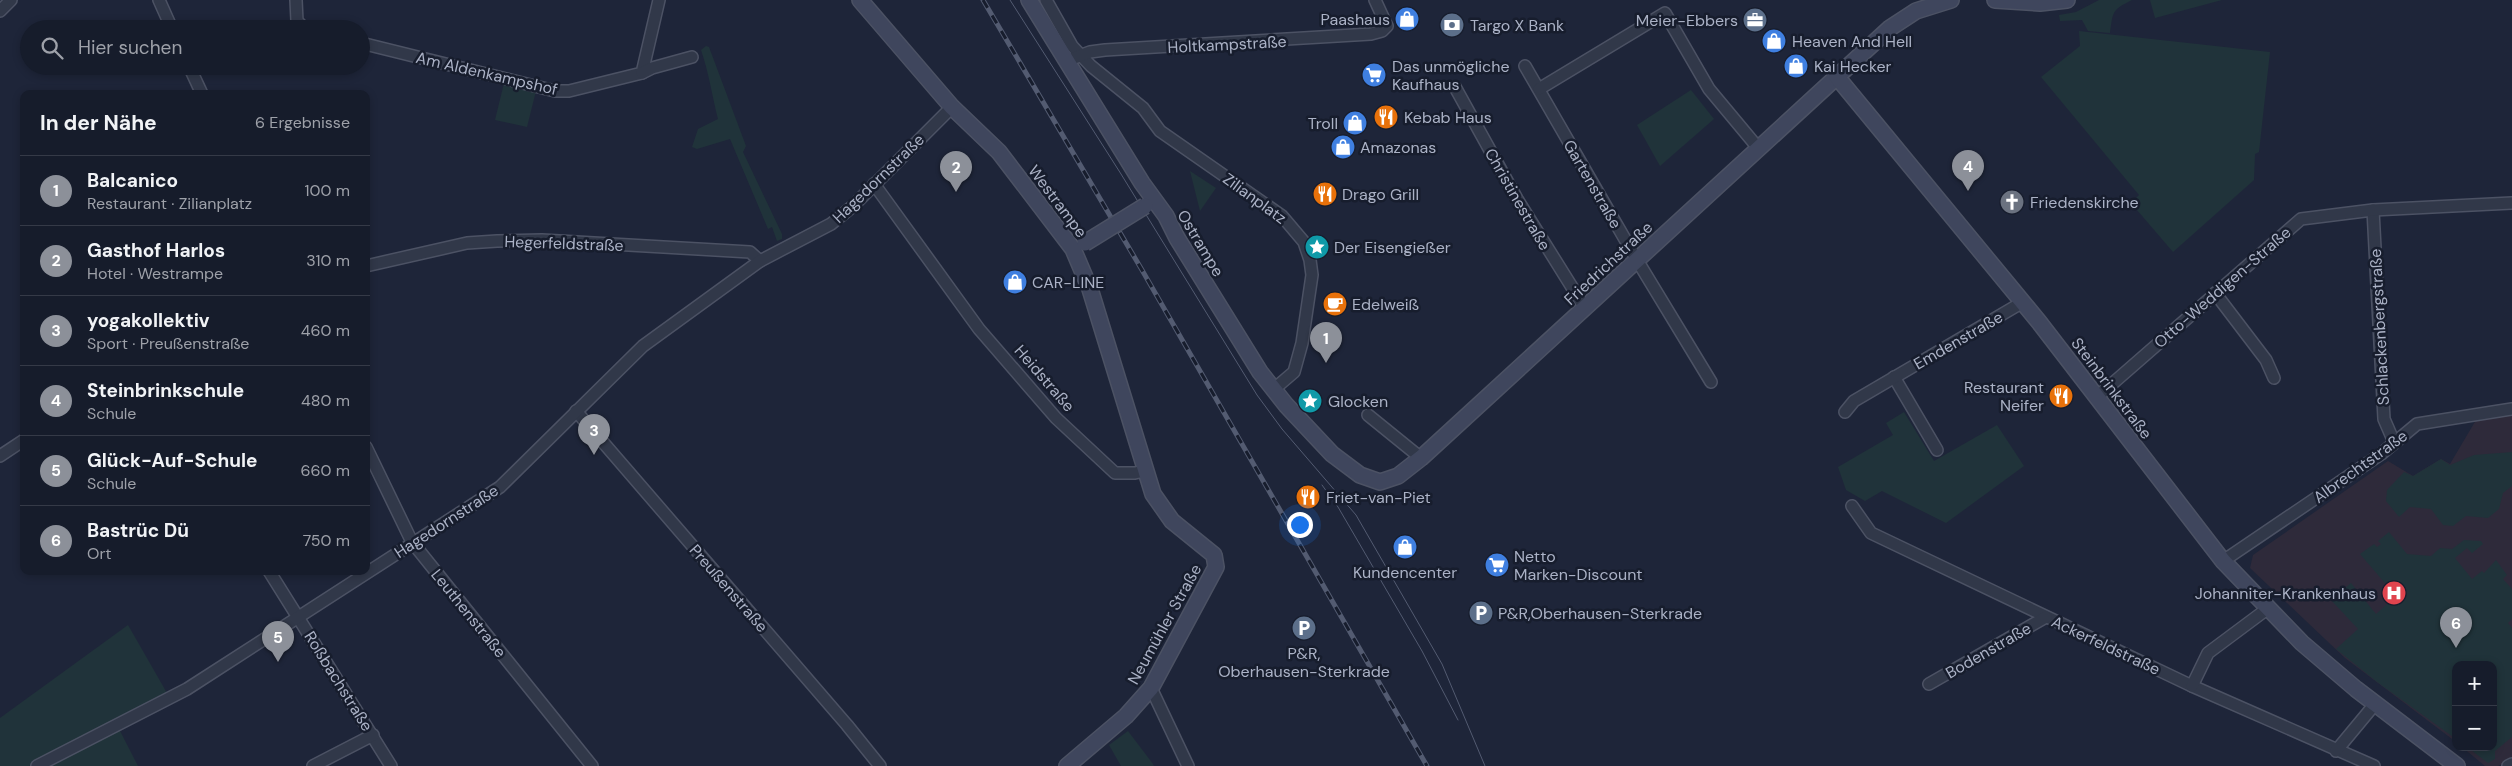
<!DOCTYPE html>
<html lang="de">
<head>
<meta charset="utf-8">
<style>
	body { margin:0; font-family:"DM Sans",sans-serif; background:#1f2533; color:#f1f3f6 }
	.controls { position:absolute; right:15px; bottom:15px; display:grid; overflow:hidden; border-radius:10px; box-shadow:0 2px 8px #0003 }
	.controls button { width:45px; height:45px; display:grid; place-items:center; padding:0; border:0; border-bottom:1px solid #353a47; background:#161c2b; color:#f1f3f6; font:25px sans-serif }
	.you { position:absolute; left:1299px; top:524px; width:18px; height:18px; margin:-12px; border:4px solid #fff; border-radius:50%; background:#1a73e8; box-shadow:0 0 0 8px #1a73e833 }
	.badge { display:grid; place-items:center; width:32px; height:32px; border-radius:50%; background:#8c9099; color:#fff; font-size:16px; font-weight:700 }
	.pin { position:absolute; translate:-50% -41px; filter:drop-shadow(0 1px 2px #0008) }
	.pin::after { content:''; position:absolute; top:26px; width:18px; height:15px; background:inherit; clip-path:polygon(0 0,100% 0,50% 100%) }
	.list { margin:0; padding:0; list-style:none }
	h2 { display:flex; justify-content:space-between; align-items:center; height:65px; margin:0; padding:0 20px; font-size:21px }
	h2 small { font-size:16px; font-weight:400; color:#9ea1a9 }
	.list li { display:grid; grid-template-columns:32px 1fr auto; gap:15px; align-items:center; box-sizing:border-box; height:70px; padding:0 20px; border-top:1px solid #353a47 }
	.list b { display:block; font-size:19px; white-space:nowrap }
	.list p { margin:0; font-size:16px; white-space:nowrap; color:#9ea1a9 }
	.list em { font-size:16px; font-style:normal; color:#9ea1a9 }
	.icon { flex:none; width:28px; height:28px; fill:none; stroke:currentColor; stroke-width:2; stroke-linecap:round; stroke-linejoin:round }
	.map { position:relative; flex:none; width:2512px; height:766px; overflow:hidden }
	.search { position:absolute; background:#161c2b; box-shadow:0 2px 8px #0003; left:20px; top:20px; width:350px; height:55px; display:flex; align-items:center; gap:12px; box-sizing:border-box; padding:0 18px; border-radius:28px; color:#9ea1a9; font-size:19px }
	.panel { position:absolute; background:#161c2b; box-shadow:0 2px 8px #0003; left:20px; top:90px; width:350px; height:485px; border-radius:10px }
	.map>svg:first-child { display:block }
</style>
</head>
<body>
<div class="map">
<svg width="2512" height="766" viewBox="0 0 2512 766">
	<rect width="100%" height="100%" fill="#1e2539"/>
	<polygon fill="#2e2a3a" points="2512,415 2512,759 2498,766 2485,766 2462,747 2493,747 2493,665 2456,665 2456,742 2345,658 2250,568 2253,555 2388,461 2413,476 2441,459 2450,464 2476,420"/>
	<g fill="#20333a">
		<path d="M2099,0H2132C2112,10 2113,11 2110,33L2088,31L2082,20L2060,21L2059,15L2076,12Z"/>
		<polygon points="2150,0 2222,0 2155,18"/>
		<polygon points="2079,31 2270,52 2259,152 2255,154 2254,180 2173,252 2131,203 2139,195 2041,77 2080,46"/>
		<path d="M706,46L709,47L746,146L743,152L782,234V239L777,241L772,227L768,229L730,139L697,149L692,147L698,129L718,119C712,96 709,73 701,50Z"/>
		<polygon points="504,83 536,91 527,127 495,120"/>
		<polygon points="1691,90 1714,119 1660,166 1637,125"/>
		<polygon points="1190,171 1216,188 1200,211"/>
		<polygon points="1904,412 1934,461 1997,425 2024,466 1946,523 1882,491 1865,501 1846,490 1838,467 1893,435 1886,423"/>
		<polygon points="2512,452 2512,486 2503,493 2499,509 2488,518 2466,516 2453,526 2443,525 2431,509 2410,507 2399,517 2386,501 2387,490 2404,472 2413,476 2441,459 2450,465 2474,455"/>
		<polygon points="2389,532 2407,554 2431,556 2440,548 2452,549 2464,540 2481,541 2483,544 2472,553 2467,548 2455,558 2472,579 2482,571 2484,573 2496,560 2507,575 2503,579 2512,589 2512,619 2508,623 2512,628 2512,737 2495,751 2495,759 2488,763 2467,747 2493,747 2493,665 2456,665 2456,739 2377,682 2336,649 2358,629 2331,600 2351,583 2376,614 2396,596 2360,554 2374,544 2377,547 2381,544 2378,541"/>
		<polygon points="128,625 167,693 29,766 0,766 0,718"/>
		<polygon points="118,727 138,766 46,766"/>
		<polygon points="1128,731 1153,764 1154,766 1121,766 1109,745"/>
	</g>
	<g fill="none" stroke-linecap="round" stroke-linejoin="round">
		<polyline stroke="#2d3b60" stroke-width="3" points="23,241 24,241"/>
		<defs>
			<g id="street">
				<polyline points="159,0 172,29"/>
				<polyline points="296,0 297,21 305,29"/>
				<polyline points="1046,0 1072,46 1091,66 1143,108 1160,131 1282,216 1304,242 1310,260 1312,275 1302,343 1294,372 1273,390"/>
				<polyline points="0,11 11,0"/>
				<polyline points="361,43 555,91 569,91 642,73 659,0"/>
				<polyline points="1074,58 1090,52 1105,50 1371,34 1382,31 1387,26 1375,0"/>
				<polyline points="189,66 202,94"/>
				<polyline points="1525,66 1637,260 1711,382"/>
				<polyline points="642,73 652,68 692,57"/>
				<polyline points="1455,87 1517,199 1585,308"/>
				<polyline points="1539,89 1665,13 1709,89 1759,149"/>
				<polyline points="874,184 979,329 1056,418 1115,473 1135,473 1144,471"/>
				<polyline points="2373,210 2384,419 2394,442"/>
				<polyline points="366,266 467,243 497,241 542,240 750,252 760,261"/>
				<polyline points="2215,293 2266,360 2274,378"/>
				<polyline points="1894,377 1937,450"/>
				<polyline points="2097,397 2301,219 2373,210 2512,203"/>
				<polyline points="576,411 847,725 880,766"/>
				<polyline points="1845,412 1854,401 2023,302"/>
				<polyline points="1368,415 1421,458"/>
				<polyline points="366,447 412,542 592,766"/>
				<polyline points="0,456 24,440"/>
				<polyline points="1852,506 1871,533 2192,686 2374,766"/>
				<polyline points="2223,561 2381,454 2417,424 2512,409"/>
				<polyline points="269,571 391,766"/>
				<polyline points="1929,684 2046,617"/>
				<polyline points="2192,686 2208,653 2267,609"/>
				<polyline points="1151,688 1188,766"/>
				<polyline points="2336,751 2375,704"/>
				<polyline points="37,766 187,689 500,487 643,346 760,261 831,224 853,206 952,107"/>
				<polyline points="313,766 373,735"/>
				<polyline points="2508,766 2512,764"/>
			</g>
			<g id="secondary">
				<polyline points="860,0 952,107 999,152 1073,249 1090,289 1153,494 1172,521 1214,555 1216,567 1151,688 1126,716 1067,766"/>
				<polyline points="1029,0 1142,183 1166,216 1177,238 1260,372 1286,405 1332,454 1360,475 1380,482 1398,476 1421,458 1890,28 1916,11 1951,0"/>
				<polyline points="1995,0 2040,3 2067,0"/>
				<polyline points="1837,77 2039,322 2223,561 2302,643 2356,689 2457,766"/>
			</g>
		</defs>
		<use href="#street" stroke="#4c5264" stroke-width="14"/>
		<use href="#secondary" stroke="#4c5264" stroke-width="18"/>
		<use href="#street" stroke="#313849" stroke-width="11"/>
		<use href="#secondary" stroke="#3f465d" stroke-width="15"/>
		<g stroke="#535b71" stroke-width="1">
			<polyline points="1010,0 1121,174 1257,395 1282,429 1356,515 1442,664 1485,766"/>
			<polyline points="1322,485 1338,507 1422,651 1458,720"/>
		</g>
		<defs>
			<polyline id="rail" points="983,0 1142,270 1427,766"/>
		</defs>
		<use href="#rail" stroke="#535b71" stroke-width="5"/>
		<use href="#rail" stroke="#171d2d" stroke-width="3" stroke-dasharray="9" stroke-linecap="butt"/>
		<defs>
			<polyline id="secondary-bridge" points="1085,243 1145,206"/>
		</defs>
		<use href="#secondary-bridge" stroke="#4c5264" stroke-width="18" stroke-linecap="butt"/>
		<use href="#secondary-bridge" stroke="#3f465d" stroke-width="15"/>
	</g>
	<defs>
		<symbol id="shop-disc" viewBox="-11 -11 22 22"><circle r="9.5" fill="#3f7fe0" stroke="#171d2d"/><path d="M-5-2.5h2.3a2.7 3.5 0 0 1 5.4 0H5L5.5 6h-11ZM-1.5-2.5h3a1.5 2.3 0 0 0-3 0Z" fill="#fff"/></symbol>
		<symbol id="office-disc" viewBox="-11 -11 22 22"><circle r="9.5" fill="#5c6f8a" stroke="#171d2d"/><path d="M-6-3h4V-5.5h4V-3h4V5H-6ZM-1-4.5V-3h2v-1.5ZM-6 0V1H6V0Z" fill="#fff"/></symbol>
		<symbol id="bank-disc" viewBox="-11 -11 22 22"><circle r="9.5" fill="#5c6f8a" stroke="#171d2d"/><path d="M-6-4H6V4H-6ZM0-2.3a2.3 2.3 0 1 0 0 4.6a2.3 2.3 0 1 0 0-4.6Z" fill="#fff"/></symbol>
		<symbol id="supermarket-disc" viewBox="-11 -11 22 22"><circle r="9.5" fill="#3f7fe0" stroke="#171d2d"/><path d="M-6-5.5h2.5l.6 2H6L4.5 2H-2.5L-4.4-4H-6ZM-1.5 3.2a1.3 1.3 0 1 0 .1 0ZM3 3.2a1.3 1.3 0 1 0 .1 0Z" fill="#fff"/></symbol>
		<symbol id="restaurant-disc" viewBox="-11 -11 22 22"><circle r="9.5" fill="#e8710a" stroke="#171d2d"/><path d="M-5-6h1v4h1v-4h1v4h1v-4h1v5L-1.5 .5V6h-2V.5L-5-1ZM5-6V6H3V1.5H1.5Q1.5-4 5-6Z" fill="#fff"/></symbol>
		<symbol id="church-disc" viewBox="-11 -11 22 22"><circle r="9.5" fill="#6b7280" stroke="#171d2d"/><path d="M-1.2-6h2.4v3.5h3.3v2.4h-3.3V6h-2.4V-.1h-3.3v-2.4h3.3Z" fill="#fff"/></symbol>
		<symbol id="sight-disc" viewBox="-11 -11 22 22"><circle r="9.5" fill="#0f9aa8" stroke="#171d2d"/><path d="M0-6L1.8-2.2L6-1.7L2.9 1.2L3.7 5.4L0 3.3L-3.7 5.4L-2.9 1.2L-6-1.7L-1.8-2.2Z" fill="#fff"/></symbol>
		<symbol id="cafe-disc" viewBox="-11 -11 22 22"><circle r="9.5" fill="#e8710a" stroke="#171d2d"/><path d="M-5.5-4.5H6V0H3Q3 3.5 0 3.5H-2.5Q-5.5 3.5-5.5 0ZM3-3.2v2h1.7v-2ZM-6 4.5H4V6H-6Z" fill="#fff"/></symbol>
		<symbol id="hospital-disc" viewBox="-11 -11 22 22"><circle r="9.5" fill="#e0444e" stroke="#171d2d"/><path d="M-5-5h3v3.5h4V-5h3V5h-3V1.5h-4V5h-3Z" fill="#fff"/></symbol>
		<symbol id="parking-disc" viewBox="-11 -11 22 22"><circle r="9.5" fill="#5c6f8a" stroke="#171d2d"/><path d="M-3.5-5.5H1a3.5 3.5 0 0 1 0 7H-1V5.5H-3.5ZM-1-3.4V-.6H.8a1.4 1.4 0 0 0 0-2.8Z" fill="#fff"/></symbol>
	</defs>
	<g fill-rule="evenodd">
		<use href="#shop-disc" x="1393" y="5" width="28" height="28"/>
		<use href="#office-disc" x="1741" y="6" width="28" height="28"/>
		<use href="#bank-disc" x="1438" y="11" width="28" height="28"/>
		<use href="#shop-disc" x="1760" y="27" width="28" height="28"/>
		<use href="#shop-disc" x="1782" y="52" width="28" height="28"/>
		<use href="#supermarket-disc" x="1360" y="61" width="28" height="28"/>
		<use href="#restaurant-disc" x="1372" y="103" width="28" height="28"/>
		<use href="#shop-disc" x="1341" y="109" width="28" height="28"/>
		<use href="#shop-disc" x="1329" y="133" width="28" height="28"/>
		<use href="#restaurant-disc" x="1311" y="180" width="28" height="28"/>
		<use href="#church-disc" x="1998" y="188" width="28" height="28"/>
		<use href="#sight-disc" x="1303" y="233" width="28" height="28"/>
		<use href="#shop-disc" x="1001" y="268" width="28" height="28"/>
		<use href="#cafe-disc" x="1321" y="290" width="28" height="28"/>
		<use href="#restaurant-disc" x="2047" y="382" width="28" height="28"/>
		<use href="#sight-disc" x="1296" y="387" width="28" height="28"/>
		<use href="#restaurant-disc" x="1294" y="483" width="28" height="28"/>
		<use href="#shop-disc" x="1391" y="533" width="28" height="28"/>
		<use href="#supermarket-disc" x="1483" y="551" width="28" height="28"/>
		<use href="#hospital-disc" x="2380" y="579" width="28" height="28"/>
		<use href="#parking-disc" x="1467" y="599" width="28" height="28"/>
		<use href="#parking-disc" x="1290" y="614" width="28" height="28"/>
	</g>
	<g text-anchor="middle" stroke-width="5" stroke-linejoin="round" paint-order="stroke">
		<g font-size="16" fill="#abb2c6" stroke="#171d2d" text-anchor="start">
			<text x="1390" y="25" text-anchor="end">Paashaus</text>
			<text x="1738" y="26" text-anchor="end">Meier-Ebbers</text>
			<text x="1470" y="31">Targo X Bank</text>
			<text x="1792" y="47">Heaven And Hell</text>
			<text x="1392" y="72">Das unmögliche<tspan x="1392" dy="18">Kaufhaus</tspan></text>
			<text x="1814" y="72">Kai Hecker</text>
			<text x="1404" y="123">Kebab Haus</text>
			<text x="1338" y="129" text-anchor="end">Troll</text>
			<text x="1360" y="153">Amazonas</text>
			<text x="1342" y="200">Drago Grill</text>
			<text x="2030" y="208">Friedenskirche</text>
			<text x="1334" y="253">Der Eisengießer</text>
			<text x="1032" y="288">CAR-LINE</text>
			<text x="1352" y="310">Edelweiß</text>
			<text x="2044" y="393" text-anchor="end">Restaurant<tspan x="2044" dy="18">Neifer</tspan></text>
			<text x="1328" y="407">Glocken</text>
			<text x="1326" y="503">Friet-van-Piet</text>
			<text x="1514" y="562">Netto<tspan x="1514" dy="18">Marken-Discount</tspan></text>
			<text x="1405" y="578" text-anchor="middle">Kundencenter</text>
			<text x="2376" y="599" text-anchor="end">Johanniter-Krankenhaus</text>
			<text x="1498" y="619">P&amp;R,Oberhausen-Sterkrade</text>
			<text x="1304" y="659" text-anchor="middle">P&amp;R,<tspan x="1304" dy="18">Oberhausen-Sterkrade</tspan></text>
		</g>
		<g font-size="16" fill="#abb2c6" stroke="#171d2d">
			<text transform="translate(1227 44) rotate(-3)" y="6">Holtkampstraße</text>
			<text transform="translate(487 73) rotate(13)" y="6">Am Aldenkampshof</text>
			<text transform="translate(878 178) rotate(-44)" y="6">Hagedornstraße</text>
			<text transform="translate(1593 184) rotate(60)" y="6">Gartenstraße</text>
			<text transform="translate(1255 198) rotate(36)" y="6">Zilianplatz</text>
			<text transform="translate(1518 199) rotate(60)" y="6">Christinestraße</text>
			<text transform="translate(1058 201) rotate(53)" y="6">Westrampe</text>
			<text transform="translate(564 243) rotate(2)" y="6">Hegerfeldstraße</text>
			<text transform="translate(1201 243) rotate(59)" y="6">Ostrampe</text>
			<text transform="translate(1608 263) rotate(-43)" y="6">Friedrichstraße</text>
			<text transform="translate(2222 287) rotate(-41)" y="6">Otto-Weddigen-Straße</text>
			<text transform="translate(2379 327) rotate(-93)" y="6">Schlackenbergstraße</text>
			<text transform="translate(1958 340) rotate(-30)" y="6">Emdenstraße</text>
			<text transform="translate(1045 378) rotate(49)" y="6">Heidstraße</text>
			<text transform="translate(2112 388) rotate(53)" y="6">Steinbrinkstraße</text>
			<text transform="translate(2360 466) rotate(-36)" y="6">Albrechtstraße</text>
			<text transform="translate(446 521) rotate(-33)" y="6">Hagedornstraße</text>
			<text transform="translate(729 588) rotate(49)" y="6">Preußenstraße</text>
			<text transform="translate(469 613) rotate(51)" y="6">Leuthenstraße</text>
			<text transform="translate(1164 624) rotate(-61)" y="6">Neumühler Straße</text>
			<text transform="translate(2106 645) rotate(25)" y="6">Ackerfeldstraße</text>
			<text transform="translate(1988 650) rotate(-30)" y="6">Bodenstraße</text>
			<text transform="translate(339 681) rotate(58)" y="6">Roßbachstraße</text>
		</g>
	</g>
</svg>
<div class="controls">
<button>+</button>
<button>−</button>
</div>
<div class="you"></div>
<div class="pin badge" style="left:1326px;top:363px">1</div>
<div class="pin badge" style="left:956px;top:192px">2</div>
<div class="pin badge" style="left:594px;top:455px">3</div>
<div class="pin badge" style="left:1968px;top:191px">4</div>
<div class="pin badge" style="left:278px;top:662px">5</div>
<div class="pin badge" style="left:2456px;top:648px">6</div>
<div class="search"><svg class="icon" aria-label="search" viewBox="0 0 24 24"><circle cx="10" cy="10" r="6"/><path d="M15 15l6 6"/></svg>Hier suchen</div>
<section class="panel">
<h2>In der Nähe<small>6 Ergebnisse</small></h2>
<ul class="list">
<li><span class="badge">1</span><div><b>Balcanico</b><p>Restaurant · Zilianplatz</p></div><em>100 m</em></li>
<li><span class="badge">2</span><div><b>Gasthof Harlos</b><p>Hotel · Westrampe</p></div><em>310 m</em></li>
<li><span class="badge">3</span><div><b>yogakollektiv</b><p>Sport · Preußenstraße</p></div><em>460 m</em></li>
<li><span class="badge">4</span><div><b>Steinbrinkschule</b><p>Schule</p></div><em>480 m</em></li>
<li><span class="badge">5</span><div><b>Glück-Auf-Schule</b><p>Schule</p></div><em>660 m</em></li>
<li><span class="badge">6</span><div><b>Bastrüc Dü</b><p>Ort</p></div><em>750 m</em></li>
</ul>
</section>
</div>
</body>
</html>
